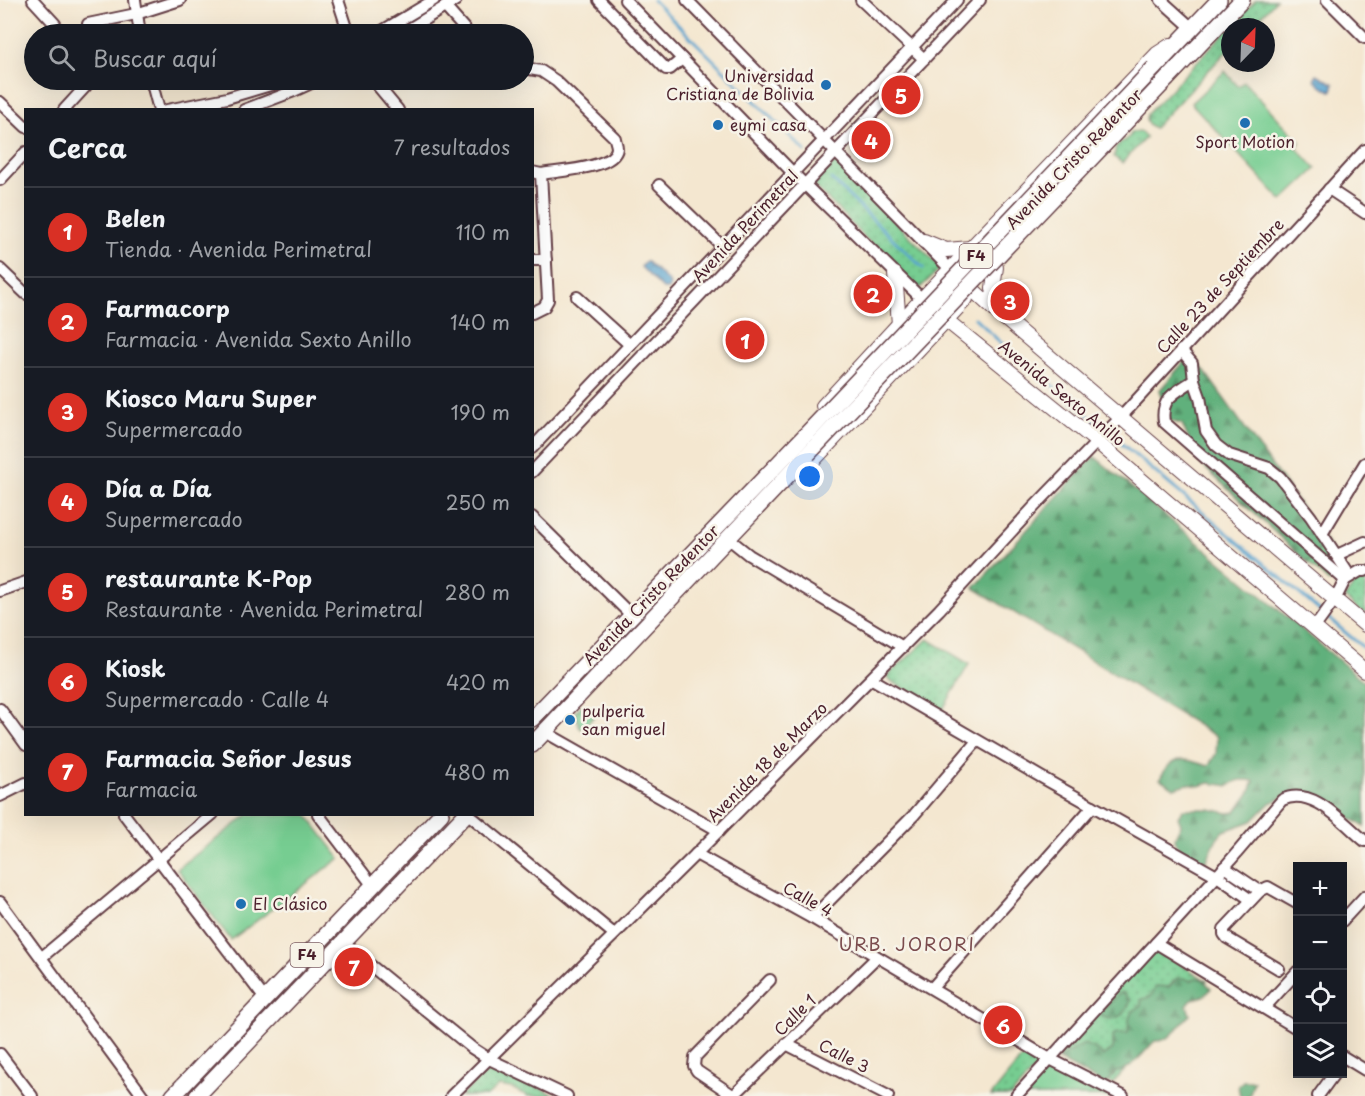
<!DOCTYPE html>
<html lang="es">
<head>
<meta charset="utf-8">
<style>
	body { margin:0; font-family:"Playpen Sans",sans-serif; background:#20242c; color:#f1f3f6 }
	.controls { position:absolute; right:18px; bottom:18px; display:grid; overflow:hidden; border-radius:0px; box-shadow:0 6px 24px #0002 }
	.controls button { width:54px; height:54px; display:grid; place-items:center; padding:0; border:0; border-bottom:2px solid #363941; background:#171b24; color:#f1f3f6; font:30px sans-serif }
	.compass { position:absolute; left:1221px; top:18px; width:54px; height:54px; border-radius:50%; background:#171b24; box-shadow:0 6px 24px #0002; rotate:23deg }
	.you { position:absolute; left:810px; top:477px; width:21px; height:21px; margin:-15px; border:4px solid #fff; border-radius:50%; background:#1a73e8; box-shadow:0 0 0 9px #1a73e833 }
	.badge { display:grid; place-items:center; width:39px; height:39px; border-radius:50%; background:#d93025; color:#fff; font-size:20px; font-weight:700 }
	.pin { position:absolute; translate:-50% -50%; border:3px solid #fff; box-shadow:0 2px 6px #0006 }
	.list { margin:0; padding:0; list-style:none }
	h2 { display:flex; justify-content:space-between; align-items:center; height:78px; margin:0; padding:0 24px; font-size:26px }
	h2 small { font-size:20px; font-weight:400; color:#9ea1a6 }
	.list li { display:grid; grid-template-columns:39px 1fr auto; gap:18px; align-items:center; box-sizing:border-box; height:90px; padding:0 24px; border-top:2px solid #363941 }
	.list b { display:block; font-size:22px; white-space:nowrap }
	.list p { margin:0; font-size:20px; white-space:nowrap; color:#9ea1a6 }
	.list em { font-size:20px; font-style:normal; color:#9ea1a6 }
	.icon { flex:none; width:33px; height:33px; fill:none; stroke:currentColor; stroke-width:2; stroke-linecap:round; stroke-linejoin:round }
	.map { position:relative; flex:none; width:1365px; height:1096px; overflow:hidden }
	.search { position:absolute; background:#171b24; box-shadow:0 6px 24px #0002; left:24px; top:24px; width:510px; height:66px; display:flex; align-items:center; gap:15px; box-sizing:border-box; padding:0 21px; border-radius:33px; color:#9ea1a6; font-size:22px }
	.panel { position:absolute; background:#171b24; box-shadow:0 6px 24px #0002; left:24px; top:108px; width:510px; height:708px; border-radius:0px }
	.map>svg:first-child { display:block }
</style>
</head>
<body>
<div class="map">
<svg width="1365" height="1096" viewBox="0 0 1365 1096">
	<defs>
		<pattern id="grass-dots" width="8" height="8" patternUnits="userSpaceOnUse" patternTransform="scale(1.5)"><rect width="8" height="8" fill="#76cd91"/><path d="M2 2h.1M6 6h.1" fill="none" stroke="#63a677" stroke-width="1.8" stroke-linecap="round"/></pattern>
		<pattern id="forest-firs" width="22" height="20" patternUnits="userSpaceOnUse" patternTransform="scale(1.5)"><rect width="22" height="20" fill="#60b07b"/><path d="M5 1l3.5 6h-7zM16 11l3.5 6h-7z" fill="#518f65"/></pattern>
		<pattern id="water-ripples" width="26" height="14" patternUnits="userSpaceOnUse" patternTransform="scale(1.5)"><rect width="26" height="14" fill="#56a2ce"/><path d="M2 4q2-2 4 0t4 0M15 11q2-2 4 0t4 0" fill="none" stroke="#4983a7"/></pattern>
	</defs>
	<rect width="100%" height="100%" fill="#f7f3e8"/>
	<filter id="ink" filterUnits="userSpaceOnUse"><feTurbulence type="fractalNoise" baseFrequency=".0167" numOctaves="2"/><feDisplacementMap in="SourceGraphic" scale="12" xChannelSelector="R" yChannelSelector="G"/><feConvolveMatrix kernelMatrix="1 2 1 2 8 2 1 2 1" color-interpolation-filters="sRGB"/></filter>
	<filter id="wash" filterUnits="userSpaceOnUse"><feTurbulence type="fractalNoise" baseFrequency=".008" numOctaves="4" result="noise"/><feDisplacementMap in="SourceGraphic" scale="24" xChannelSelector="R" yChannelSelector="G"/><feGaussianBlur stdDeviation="1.35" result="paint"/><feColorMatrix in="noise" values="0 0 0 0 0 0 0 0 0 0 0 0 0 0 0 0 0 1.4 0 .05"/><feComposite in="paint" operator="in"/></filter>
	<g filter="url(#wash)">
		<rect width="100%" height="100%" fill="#f4e7d0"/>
		<g fill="url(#grass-dots)" stroke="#60765e" stroke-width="1.5">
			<polygon points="1256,0 1276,0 1251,27 1230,27"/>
			<polygon points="1230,27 1230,48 1154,128 1148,124 1146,119 1147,114"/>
			<polygon points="1140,131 1146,137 1122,163 1114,157 1116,146 1129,137 1132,132"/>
			<polygon points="836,161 941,268 917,291 813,184"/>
			<polygon points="1324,539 1340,563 1337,576 1329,582 1306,561 1312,560 1321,547"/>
			<path d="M1365,577V615L1345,598C1350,590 1356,578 1365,577Z"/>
			<polygon points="928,639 969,664 942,711 889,680 887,676"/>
			<polygon points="582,705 595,715 582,729 579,727 575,712"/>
			<polygon points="1150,950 1158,950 1207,981 1112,1084 1054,1054"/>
			<polygon points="1029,1054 1038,1063 1037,1067 1011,1096 991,1096 1020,1060"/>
			<polygon points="494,1065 556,1096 528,1096 511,1088 499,1086 487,1096 461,1096"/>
		</g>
		<g fill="url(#forest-firs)" stroke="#556853" stroke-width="1.5">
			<polygon points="1189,356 1198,362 1324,539 1321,547 1312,560 1306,561 1204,467 1196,457 1182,424 1170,421 1159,391"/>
			<path d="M1094,456L1365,682V827L1318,799L1289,795L1270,803L1252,821L1224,831L1216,840L1206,862C1197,861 1175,850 1175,839C1175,835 1179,829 1181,825L1178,817L1183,809H1210L1228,813L1236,812L1250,792L1254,781C1243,779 1238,779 1229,786L1210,783L1199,786L1188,784L1174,788L1160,779C1172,753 1185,759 1208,766L1216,754L1217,737L974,588Z"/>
			<path d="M1177,978H1184L1191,981L1195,978L1202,979L1211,988C1207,996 1201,998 1192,999L1187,1005L1190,1015C1178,1025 1172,1042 1155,1041C1143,1052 1133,1070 1116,1072L1105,1085L1057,1059L1084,1044L1097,1050L1102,1056L1113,1049V1035L1117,1033H1128C1129,1019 1127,1013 1141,1006V1000L1151,996L1156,986L1169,987Z"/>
			<path d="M1121,992L1126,995L1130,1001C1126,1015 1116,1022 1103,1017L1100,1012Z"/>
			<polygon points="1243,1081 1254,1081 1249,1096 1240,1096 1238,1086"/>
		</g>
		<g fill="#76cd91" stroke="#60765e" stroke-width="1.5">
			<polygon points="1225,71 1238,86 1244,82 1300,142 1297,148 1316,169 1282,201 1191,103"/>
			<polygon points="248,815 307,815 340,858 231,940 177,869"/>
			<polygon points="1050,1066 1114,1096 1024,1096"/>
		</g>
		<g fill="url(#water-ripples)" stroke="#50607c" stroke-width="1.5">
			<polygon points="1317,74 1334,84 1332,90 1331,91 1318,84 1314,79"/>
			<polygon points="646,261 669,282 670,286 668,289 663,289 641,267"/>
		</g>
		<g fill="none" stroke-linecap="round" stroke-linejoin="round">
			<g stroke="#56a2ce" stroke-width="3">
				<polyline points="653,0 805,151"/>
				<polyline points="831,179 923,268"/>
				<polyline points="975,318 1000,342 1105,429"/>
				<polyline points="1110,434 1365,649"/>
			</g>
		</g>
	</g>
	<g filter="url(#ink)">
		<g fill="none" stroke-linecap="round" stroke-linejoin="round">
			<defs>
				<g id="minor">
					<polyline points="33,0 55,24 61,34"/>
					<polyline points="135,0 140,34"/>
					<polyline points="338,0 349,34"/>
					<polyline points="599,0 666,69 670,69 682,59"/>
					<polyline points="625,0 793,173 922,299"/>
					<polyline points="687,0 951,270"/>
					<polyline points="861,0 924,59"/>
					<polyline points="1161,0 1192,28"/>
					<polyline points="1327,0 1365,38"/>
					<polyline points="446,8 469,34"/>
					<polyline points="88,24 136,14 180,0"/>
					<polyline points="377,34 434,0"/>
					<polyline points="401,34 456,0"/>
					<path d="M524,68L541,71L556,81L615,138C615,141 617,144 617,148C615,169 557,171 541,174L532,172"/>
					<polyline points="151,80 159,110"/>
					<polyline points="373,80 398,110"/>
					<polyline points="0,102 26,127"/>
					<polyline points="64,110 86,86 87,80"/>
					<polyline points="167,110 227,98 287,80"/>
					<polyline points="244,110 294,91 318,80"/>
					<polyline points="0,180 26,152"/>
					<polyline points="659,185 723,247"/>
					<polyline points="1329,189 1365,213"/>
					<polyline points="532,260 546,260"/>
					<polyline points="0,269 26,294"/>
					<polyline points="577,297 630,345"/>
					<polyline points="532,313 544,307 548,300 541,174"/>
					<polyline points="1181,350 1192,363 1194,380 1200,397 1206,431 1216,445 1229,455 1269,468 1280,477 1311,517 1350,576"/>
					<path d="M1194,380C1177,392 1160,397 1164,422L1345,580"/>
					<polyline points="532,448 957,0"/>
					<polyline points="532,472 980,0"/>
					<polyline points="532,517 631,615"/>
					<polyline points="1322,534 1365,463"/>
					<polyline points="729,539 749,555 903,647"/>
					<polyline points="1337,555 1365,542"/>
					<polyline points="0,591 26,582"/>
					<polyline points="1315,627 1336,598 1345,580 1360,571 1365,571"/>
					<polyline points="872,679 1041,777 1217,876 1016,1096"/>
					<polyline points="0,709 26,745"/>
					<polyline points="545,732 719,831"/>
					<polyline points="0,796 26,783"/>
					<polyline points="124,814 265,999"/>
					<polyline points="318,814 373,886"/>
					<polyline points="468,814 614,934"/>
					<polyline points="696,854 812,918 1050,1059 1123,1096"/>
					<polyline points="1224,867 1260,891 1268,887 1298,904"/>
					<polyline points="1260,891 1224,929 1224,934 1227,938 1279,969"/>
					<path d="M1251,900L1217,876L1282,800C1312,785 1343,823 1365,841"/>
					<polyline points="0,902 143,1096"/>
					<polyline points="812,918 914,815 977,741"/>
					<polyline points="1342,921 1365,896"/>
					<polyline points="343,943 472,1048 489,1059 567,1096"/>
					<polyline points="1156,943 1298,1029"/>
					<polyline points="42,957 213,814"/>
					<polyline points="932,988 1093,806"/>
					<polyline points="1264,1008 1298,971"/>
					<polyline points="786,1044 888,1096"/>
					<polyline points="0,1054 32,1096"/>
					<polyline points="1342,1056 1365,1070"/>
					<polyline points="451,1096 696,854 939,610 1034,507 1122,416 1365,150"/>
					<polyline points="733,1096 877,957"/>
					<polyline points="734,1096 697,1071 694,1066 695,1057 770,980"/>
					<polyline points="1318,1096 1334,1074"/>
				</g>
				<g id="major">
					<polyline points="924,241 946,250 971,248"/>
					<polyline points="996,267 993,288 997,312"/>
					<polyline points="895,274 899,324"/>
					<polyline points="961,279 997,312 1365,625"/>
					<polyline points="941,316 1096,441 1365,671"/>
					<polyline points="823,406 922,299 1157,54 1171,45"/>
					<polyline points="794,469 812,462 966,299"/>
				</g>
				<g id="highway">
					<polyline points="1154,68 1219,0"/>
					<polyline points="1167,79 1242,0"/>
					<polyline points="532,719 798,443"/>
					<polyline points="532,745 808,454"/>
					<polyline points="173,1096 441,814"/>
					<polyline points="197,1096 466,814"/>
				</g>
			</defs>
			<use href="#minor" stroke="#643d44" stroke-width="14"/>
			<use href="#major" stroke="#643d44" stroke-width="16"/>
			<use href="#highway" stroke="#643d44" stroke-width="18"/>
			<use href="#minor" stroke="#fff" stroke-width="10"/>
			<use href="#major" stroke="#fff" stroke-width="14"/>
			<use href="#highway" stroke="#fff" stroke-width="15"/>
			<defs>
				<g id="highway-bridge">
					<polyline points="798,443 1154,68"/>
					<polyline points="808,454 1167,79"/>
				</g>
			</defs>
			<use href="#highway-bridge" stroke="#643d44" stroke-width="18" stroke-linecap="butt"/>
			<use href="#highway-bridge" stroke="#fff" stroke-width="15"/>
		</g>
	</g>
	<g fill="#1f6fb2" stroke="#f7f3e8" stroke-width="2">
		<circle cx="826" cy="85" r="6"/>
		<circle cx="1245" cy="123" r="6"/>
		<circle cx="718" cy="125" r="6"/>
		<circle cx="570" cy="720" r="6"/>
		<circle cx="241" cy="904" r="6"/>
	</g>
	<g text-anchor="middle" stroke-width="5" stroke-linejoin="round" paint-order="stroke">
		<g fill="#f7f3e8" stroke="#7e5f64" stroke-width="1.5">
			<rect x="959.5" y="244" width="33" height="24" rx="4.5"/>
			<rect x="290.5" y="943" width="33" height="24" rx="4.5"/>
		</g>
		<g font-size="15" font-weight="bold" fill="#4a1f2b">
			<text x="976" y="261">F4</text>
			<text x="307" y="960">F4</text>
		</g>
		<g font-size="16" fill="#4a1f2b" stroke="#f7f3e8" text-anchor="start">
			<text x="814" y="82" text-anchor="end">Universidad<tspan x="814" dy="18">Cristiana de Bolivia</tspan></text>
			<text x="730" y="131">eymi casa</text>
			<text x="1245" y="148" text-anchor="middle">Sport Motion</text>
			<text x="582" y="717">pulperia<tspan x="582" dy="18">san miguel</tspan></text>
			<text x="253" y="910">El Clásico</text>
		</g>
		<g font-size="16" fill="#4a1f2b" stroke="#f7f3e8">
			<text transform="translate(1074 159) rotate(-46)" y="6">Avenida Cristo Redentor</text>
			<text transform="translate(745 226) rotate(-47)" y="6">Avenida Perimetral</text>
			<text transform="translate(1220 286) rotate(-47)" y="6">Calle 23 de Septiembre</text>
			<text transform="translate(1062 393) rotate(39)" y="6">Avenida Sexto Anillo</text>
			<text transform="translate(651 595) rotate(-46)" y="6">Avenida Cristo Redentor</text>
			<text transform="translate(767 762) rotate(-45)" y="6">Avenida 18 de Marzo</text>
			<text transform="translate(808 899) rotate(29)" y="6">Calle 4</text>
			<text transform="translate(795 1015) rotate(-44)" y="6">Calle 1</text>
			<text transform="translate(844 1056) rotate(27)" y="6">Calle 3</text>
		</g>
		<g font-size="18" letter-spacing="1.5" fill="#7b4c4e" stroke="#f7f3e8">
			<text x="907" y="951">URB. JORORI</text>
		</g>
	</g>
</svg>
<div class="controls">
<button>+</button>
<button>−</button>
<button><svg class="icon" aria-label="locate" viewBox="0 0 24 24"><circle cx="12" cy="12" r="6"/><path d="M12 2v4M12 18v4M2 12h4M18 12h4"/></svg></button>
<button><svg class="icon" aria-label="layers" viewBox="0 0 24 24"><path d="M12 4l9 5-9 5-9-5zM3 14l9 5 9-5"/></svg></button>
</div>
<svg class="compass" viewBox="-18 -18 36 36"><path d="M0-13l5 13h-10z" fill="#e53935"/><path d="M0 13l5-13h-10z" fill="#9ea1a6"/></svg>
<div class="you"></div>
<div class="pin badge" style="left:745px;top:340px">1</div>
<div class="pin badge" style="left:873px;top:294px">2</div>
<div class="pin badge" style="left:1010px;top:301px">3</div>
<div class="pin badge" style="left:871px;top:140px">4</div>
<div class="pin badge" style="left:901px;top:95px">5</div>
<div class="pin badge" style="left:1003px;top:1025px">6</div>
<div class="pin badge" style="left:354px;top:967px">7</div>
<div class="search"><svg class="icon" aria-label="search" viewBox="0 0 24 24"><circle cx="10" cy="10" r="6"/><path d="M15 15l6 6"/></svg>Buscar aquí</div>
<section class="panel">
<h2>Cerca<small>7 resultados</small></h2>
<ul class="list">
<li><span class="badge">1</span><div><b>Belen</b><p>Tienda · Avenida Perimetral</p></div><em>110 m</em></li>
<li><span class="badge">2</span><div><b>Farmacorp</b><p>Farmacia · Avenida Sexto Anillo</p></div><em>140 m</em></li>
<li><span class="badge">3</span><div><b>Kiosco Maru Super</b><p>Supermercado</p></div><em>190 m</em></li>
<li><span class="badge">4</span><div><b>Día a Día</b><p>Supermercado</p></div><em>250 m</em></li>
<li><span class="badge">5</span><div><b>restaurante K-Pop</b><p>Restaurante · Avenida Perimetral</p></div><em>280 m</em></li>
<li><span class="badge">6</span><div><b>Kiosk</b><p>Supermercado · Calle 4</p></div><em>420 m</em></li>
<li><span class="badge">7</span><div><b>Farmacia Señor Jesus</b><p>Farmacia</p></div><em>480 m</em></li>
</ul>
</section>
</div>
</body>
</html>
